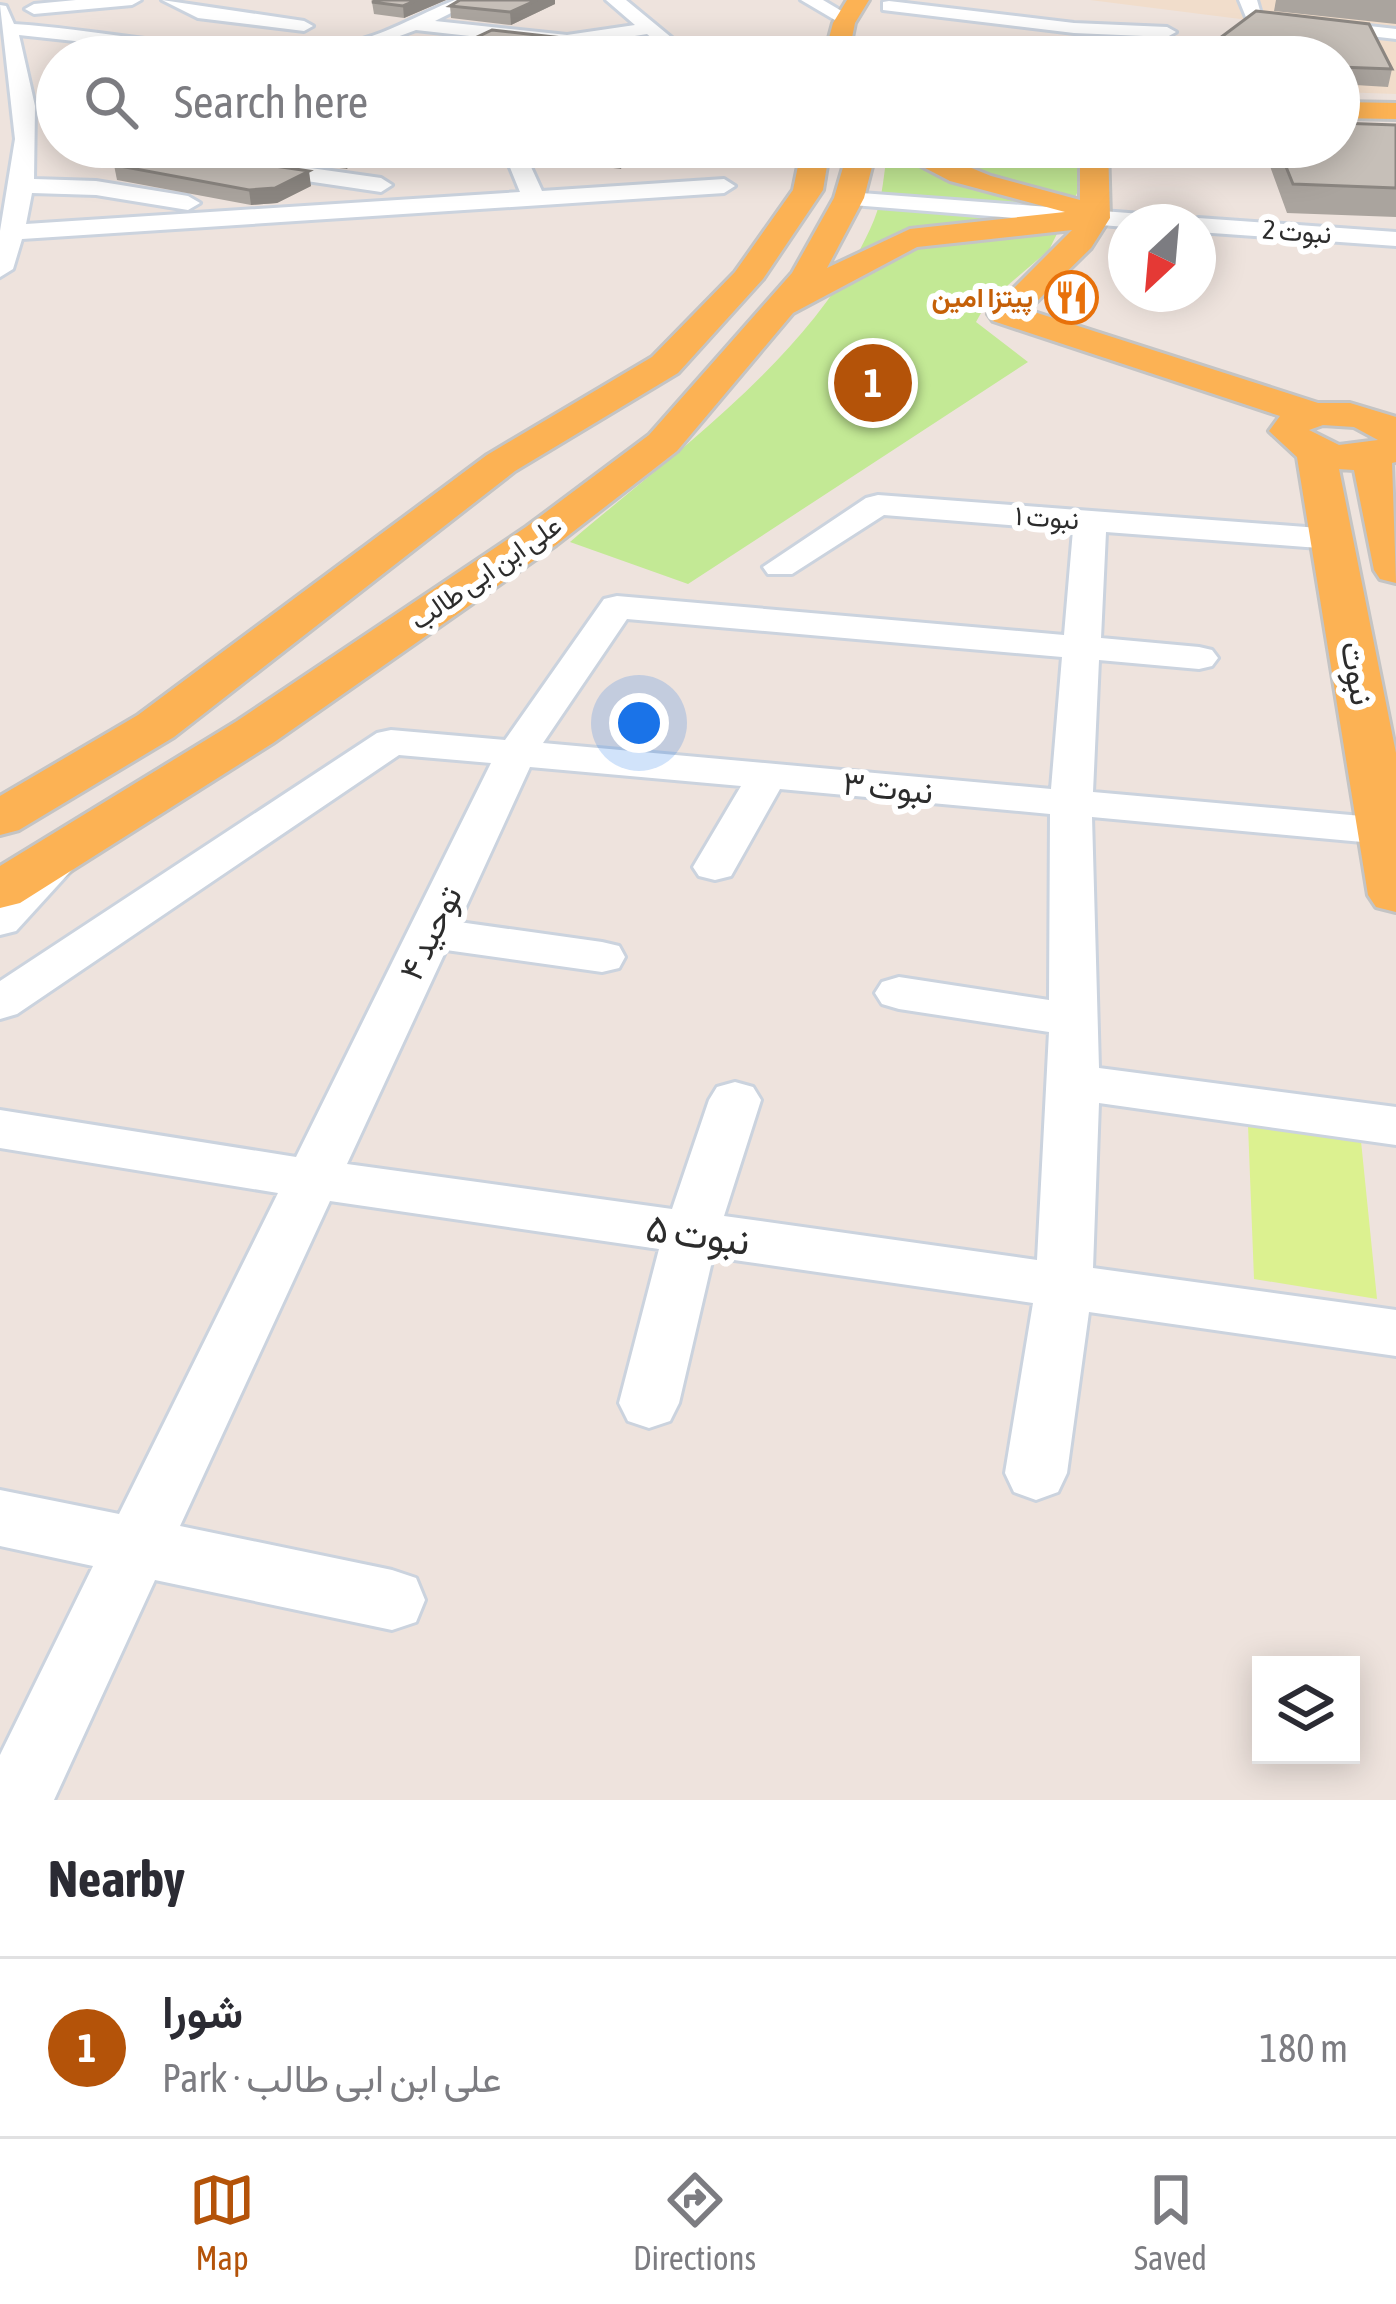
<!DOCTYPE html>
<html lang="en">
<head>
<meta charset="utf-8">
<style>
	body { margin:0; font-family:"Asap Condensed",Vazirmatn,sans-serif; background:#f7f7f7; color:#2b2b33 }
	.controls { position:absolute; right:36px; bottom:36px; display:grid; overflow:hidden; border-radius:0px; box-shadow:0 6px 30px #0003 }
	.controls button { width:108px; height:108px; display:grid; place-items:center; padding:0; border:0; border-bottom:3px solid #e1e1e2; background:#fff; color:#2b2b33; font:60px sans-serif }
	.compass { position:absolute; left:1108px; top:204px; width:108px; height:108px; border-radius:50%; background:#fff; box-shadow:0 6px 30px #0003; rotate:206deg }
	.you { position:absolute; left:639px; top:723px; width:42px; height:42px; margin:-30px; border:9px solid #fff; border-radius:50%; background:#1a73e8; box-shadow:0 0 0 18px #1a73e833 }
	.badge { display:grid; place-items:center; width:78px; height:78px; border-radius:50%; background:#b45309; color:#fff; font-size:39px; font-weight:700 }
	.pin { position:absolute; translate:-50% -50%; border:6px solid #fff; box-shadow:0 3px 12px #0006 }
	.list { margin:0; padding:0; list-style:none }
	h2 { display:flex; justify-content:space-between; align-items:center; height:156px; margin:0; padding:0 48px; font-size:51px }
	h2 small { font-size:39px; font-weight:400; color:#7c7c81 }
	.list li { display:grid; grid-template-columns:78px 1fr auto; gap:36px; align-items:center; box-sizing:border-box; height:180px; padding:0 48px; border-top:3px solid #e1e1e2 }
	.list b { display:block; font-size:45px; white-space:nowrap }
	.list p { margin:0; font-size:39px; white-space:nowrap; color:#7c7c81 }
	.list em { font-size:39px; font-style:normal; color:#7c7c81 }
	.icon { flex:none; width:66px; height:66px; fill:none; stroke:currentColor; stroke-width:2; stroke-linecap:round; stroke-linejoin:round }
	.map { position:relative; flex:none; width:1396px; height:1800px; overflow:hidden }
	.search { position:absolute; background:#fff; box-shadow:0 6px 30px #0003; left:36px; right:36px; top:36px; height:132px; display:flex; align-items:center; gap:30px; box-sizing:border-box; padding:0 42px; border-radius:66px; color:#7c7c81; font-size:45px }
	.sheet { height:336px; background:#fff }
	nav { display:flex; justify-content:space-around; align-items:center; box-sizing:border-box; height:168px; border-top:3px solid #e1e1e2; background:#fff; font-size:33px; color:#7c7c81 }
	nav a { display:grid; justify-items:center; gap:6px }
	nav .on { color:#b45309 }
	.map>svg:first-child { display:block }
</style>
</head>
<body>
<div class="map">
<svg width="1396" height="1800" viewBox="0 0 1396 1800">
	<rect width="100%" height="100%" fill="#eee3dd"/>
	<polygon fill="#f1ddcb" points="1090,0 1396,0 1396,94 1339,92 1339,57 1264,22"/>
	<path fill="#c3e995" d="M888,147H1078L1081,185L1049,250L986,304L976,322L1028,362L688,584L570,542C676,451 819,351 874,220C883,199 884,170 888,147Z"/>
	<polygon fill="#dcf190" points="1248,1125 1361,1141 1377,1299 1254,1279"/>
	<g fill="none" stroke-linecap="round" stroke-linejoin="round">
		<defs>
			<g id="minor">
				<polygon points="76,0 141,0 132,5 34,14 25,9 34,4"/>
				<polygon points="162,0 304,21 313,26 304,31 198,18"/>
				<path d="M455,0L469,4L435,21L567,35L635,25L606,0H626L695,57H674L647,34L567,47L416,30L359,51L320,57L214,56L19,35L35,106L34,179L96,181L188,196L200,203L188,210L96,195L32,193L26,224L520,192L509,165L469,147H500L526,156L542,191L724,179L735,186L724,193L22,239L13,269L0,277V231L15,139L0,5L6,6L14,24C122,31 237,62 344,43C383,37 419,14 455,0Z"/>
				<polygon points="801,0 823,0 855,19 840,23"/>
				<polygon points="1239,0 1257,0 1261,14 1396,29 1396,39 1248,22"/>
				<polygon points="889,1 1074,23 1167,27 1176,32 1167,37 1074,33 883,10 883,2"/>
				<polygon points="107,147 163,147 381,178 392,185 381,192 118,153"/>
				<polygon points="848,192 1155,215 1167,222 1126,222 1126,227 840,204 840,194"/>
				<polygon points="1198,218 1396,232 1396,246 1198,232 1198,222 1188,222"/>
				<path d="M878,495L1332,529L1344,532L1349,539L1344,546L1332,549L1106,532L1101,638L1199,647L1212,650L1218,658L1212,666L1199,669L1099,660L1093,792L1384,818L1396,821V841L1384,844L1092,817L1099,1068L1396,1107V1145L1099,1103L1093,1268L1396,1310V1356L1089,1312L1067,1473L1058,1492L1036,1500L1014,1492L1005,1473L1033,1303L713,1257L679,1403L670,1421L649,1428L628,1421L619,1403L659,1249L330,1201L180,1526L392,1570L416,1578L425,1600L416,1622L392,1630L155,1580L54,1800H0V1755L93,1566L0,1546V1490L119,1514L278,1193L0,1148V1110L296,1157L491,763L399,755L17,1014L0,1019V981L377,733L391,730L505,740L604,599L617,596L1064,635L1073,530L884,515L792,574H768L763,567L866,498ZM627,619L1062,657L1051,789L543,743ZM530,767L741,786L693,867L699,876L715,880L731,876L780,789L1050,814L1049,1000L899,977L882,982L875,993L882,1004L899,1009L1049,1032L1037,1260L724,1216L761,1100L753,1087L735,1082L717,1087L709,1100L672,1209L347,1164L446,950L602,972L619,968L625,957L619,946L602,942L459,922Z"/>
				<polygon points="56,850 72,854 78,863 16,931 0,935 0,895 40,854"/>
			</g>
			<g id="major">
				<polygon points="847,0 869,0 855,23 848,57 824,57 833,23"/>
				<polygon points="1339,102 1396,103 1396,119 1339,118"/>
				<polygon points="802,147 830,147 823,190 763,279 678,373 515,471 174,737 19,830 0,835 0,796 138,715 487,455 652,357 735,272 793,190"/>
				<path d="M849,147H877L864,198L827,268L910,229L1065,212L950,181L885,147H920L991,176L1080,200V147H1108L1110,218L1091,248L1028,310L1318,403H1350L1396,417V462L1392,463L1396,583L1380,579L1374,570L1354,470L1339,469L1396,753V912L1376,907L1368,895L1297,457L1269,431L1280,416L993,321L988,314L1072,230L917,247L793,313L677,451L556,545L273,743L20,903L0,908V866L237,721L526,527L649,435L792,273L834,198ZM1323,425L1354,427L1378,440L1339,445L1309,430Z"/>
			</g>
		</defs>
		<use href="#minor" stroke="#cbd3de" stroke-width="6"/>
		<use href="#major" stroke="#c4c4c4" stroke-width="6"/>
		<use href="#minor" fill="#fff" fill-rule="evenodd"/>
		<use href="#major" fill="#fcb254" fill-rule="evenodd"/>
	</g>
	<g fill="#aaa49e">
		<polygon points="378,0 446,0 404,18 374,14 372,2"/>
		<polygon points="1276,0 1396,0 1396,24 1274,11"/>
		<polygon points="555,4 511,25 451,18 450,6"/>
		<polygon points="1256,11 1392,69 1388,87 1339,84 1339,57 1207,57 1208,47"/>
		<polygon points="473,39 554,40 626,48 626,57 515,57 474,52"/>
		<polygon points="1396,125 1396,217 1287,213 1263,147 1339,147"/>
		<polygon points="195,147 358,147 360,162 346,169"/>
		<polygon points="530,147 655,147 620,169 531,156"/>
		<polygon points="114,165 311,186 277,203 251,205 117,180"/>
	</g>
	<g fill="#8b8681">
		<polygon points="417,0 446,0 404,18 403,6"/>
		<polygon points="537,0 555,0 555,4 511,25 510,12"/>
		<polygon points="626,48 626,57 610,57"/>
		<polygon points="358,147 360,162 346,169 345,154"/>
		<polygon points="631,147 655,147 620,169 619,154"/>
		<polygon points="309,171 311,186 277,203 251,205 249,190"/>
	</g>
	<g fill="#c6bfb8" stroke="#8b8681" stroke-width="3">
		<polygon points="378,0 417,0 403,6 372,2"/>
		<polygon points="460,0 537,0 510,12 450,6"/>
		<polygon points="1256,11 1369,24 1392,69 1339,67 1339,57 1279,57 1276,50 1208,47"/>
		<polygon points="492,30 554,37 535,47 473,39"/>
		<polygon points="551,40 626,48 610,57 515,57"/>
		<polygon points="1339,123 1396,125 1396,188 1293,184 1278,147 1339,147"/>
		<polygon points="296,147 358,147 345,154"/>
		<polygon points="569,147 631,147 619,154"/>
		<polygon points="153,148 309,171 275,188 249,190 114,165"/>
	</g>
	<defs>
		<symbol id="restaurant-ring" viewBox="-11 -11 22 22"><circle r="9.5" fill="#fff" stroke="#e8710a" stroke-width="1.5"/><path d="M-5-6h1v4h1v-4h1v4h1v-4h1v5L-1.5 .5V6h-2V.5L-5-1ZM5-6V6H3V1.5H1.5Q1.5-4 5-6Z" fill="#e8710a"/></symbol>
	</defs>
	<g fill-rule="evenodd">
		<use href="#restaurant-ring" x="1042" y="268" width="59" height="59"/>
	</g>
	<g text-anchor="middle" stroke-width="12" stroke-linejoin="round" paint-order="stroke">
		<g font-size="27" fill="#2c2c2c" stroke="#fff">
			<text transform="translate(1297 232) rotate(4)" y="9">نبوت 2</text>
			<text transform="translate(1047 518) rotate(4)" y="9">نبوت ۱</text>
			<text transform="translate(486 573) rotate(-35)" y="9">علی ابن ابی طالب</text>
		</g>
		<g font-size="27" font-weight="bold" fill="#c56008" stroke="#fff" text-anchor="end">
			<text x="1033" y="307">پیتزا امین</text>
		</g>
		<g font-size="33" fill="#2c2c2c" stroke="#fff">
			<text transform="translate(1358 673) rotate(80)" y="12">نبوت</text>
			<text transform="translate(888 787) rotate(6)" y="12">نبوت ۳</text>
			<text transform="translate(430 933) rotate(-64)" y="12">توحید ۴</text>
		</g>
		<g font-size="39" fill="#2c2c2c" stroke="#fff">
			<text transform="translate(698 1234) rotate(8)" y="14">نبوت ۵</text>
		</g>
	</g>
</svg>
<div class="controls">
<button><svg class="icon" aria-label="layers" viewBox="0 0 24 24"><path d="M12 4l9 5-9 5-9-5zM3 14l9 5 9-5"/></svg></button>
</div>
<svg class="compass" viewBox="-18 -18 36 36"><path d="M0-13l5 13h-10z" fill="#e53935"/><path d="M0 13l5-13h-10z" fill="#7c7c81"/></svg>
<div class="you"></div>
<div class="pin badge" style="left:873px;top:383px">1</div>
<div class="search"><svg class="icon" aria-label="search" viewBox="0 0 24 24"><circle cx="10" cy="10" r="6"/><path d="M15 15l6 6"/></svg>Search here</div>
</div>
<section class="sheet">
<h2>Nearby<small></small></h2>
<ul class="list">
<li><span class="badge">1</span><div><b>شورا</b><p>Park · علی ابن ابی طالب</p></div><em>180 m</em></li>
</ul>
</section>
<nav>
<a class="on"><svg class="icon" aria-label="map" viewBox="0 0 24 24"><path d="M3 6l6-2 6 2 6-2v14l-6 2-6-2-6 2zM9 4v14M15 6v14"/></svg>Map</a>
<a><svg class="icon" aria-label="directions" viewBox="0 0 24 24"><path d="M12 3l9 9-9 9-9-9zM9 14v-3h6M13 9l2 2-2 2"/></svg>Directions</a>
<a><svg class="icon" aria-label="saved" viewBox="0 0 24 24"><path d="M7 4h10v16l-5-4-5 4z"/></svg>Saved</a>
</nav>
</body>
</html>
